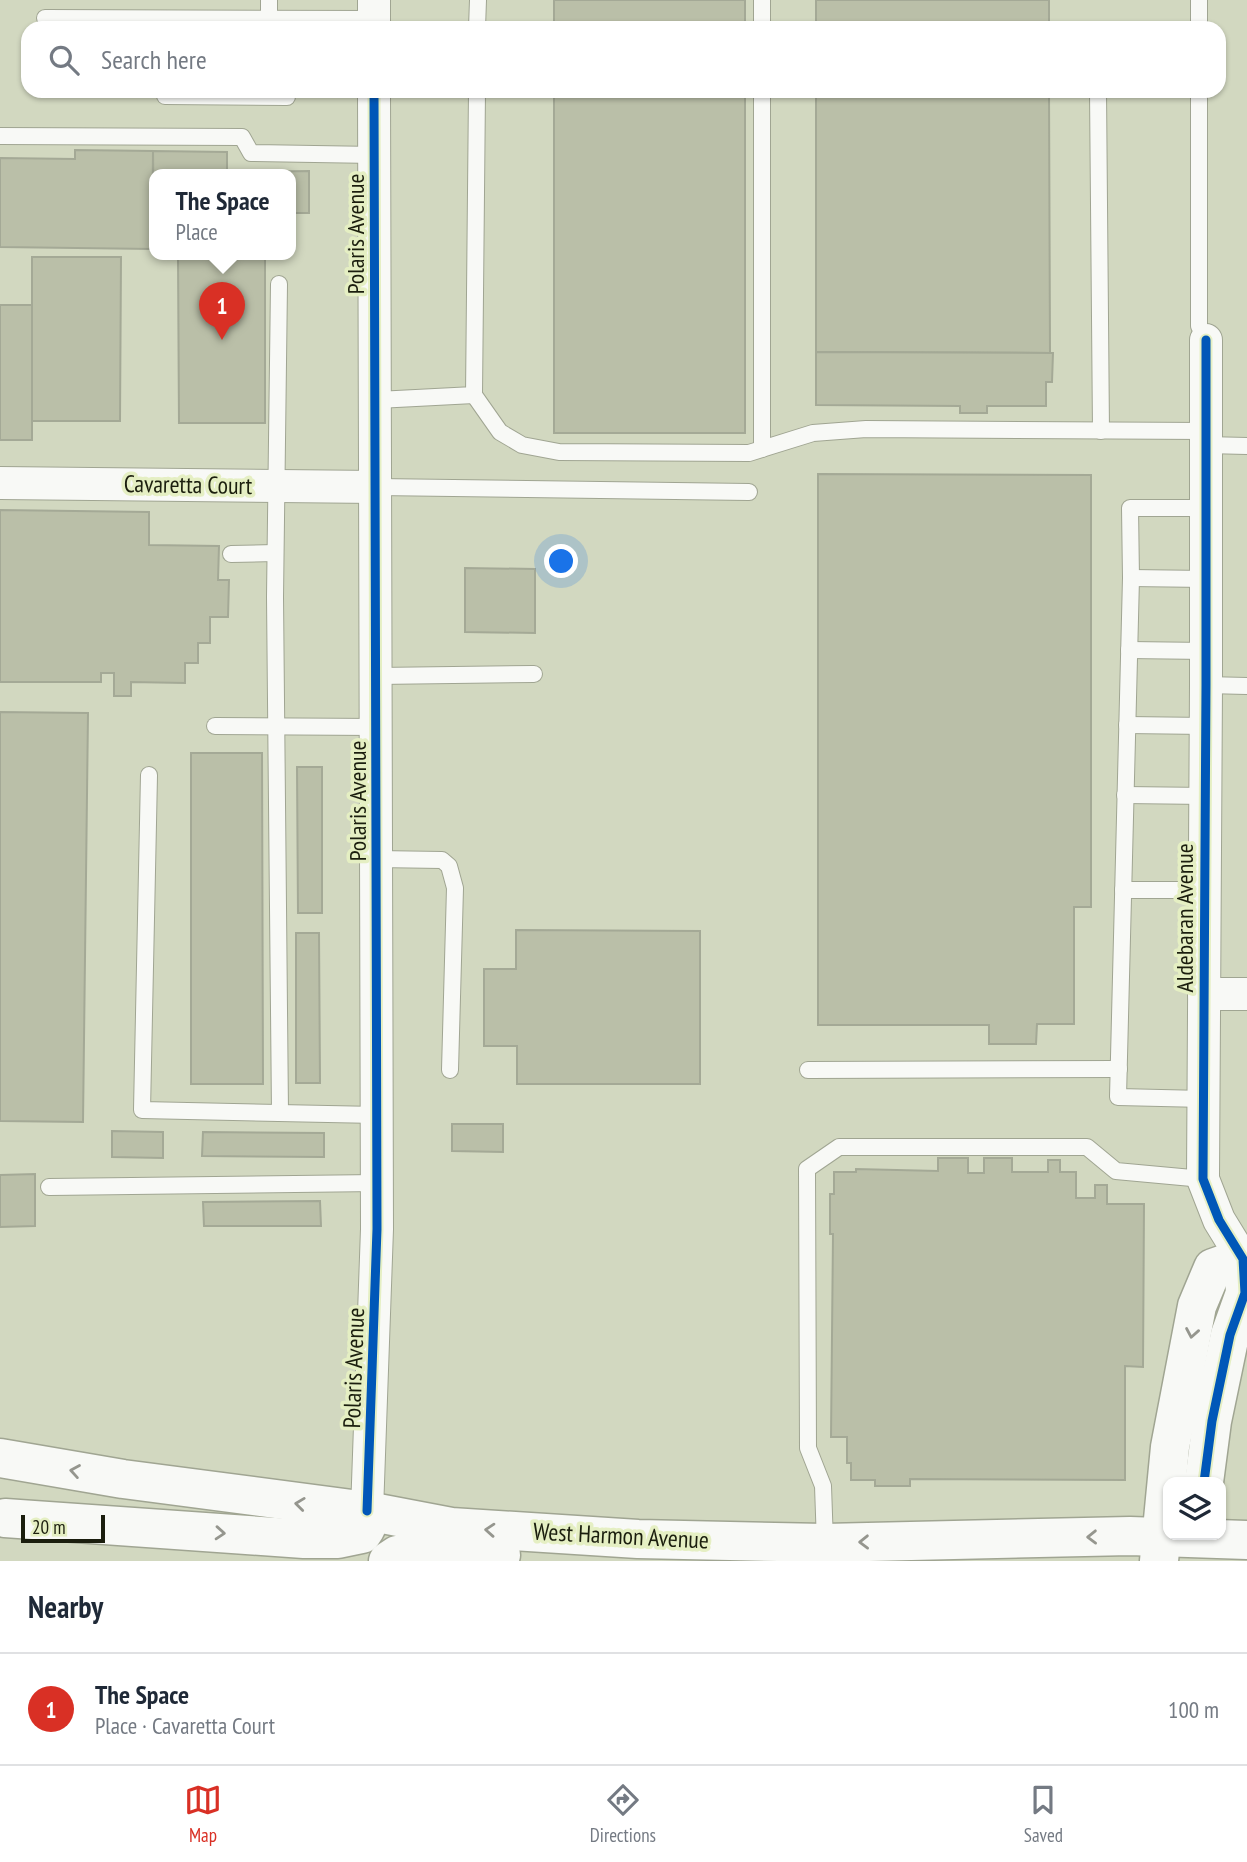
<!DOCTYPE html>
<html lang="en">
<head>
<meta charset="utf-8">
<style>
	body { margin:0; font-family:"PT Sans Narrow",sans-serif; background:#f6f6f7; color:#1f2937 }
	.controls { position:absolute; right:21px; bottom:21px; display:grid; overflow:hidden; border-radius:14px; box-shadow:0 2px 5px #0004 }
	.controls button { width:63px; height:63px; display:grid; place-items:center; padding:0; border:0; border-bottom:2px solid #e0e1e3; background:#fff; color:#1f2937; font:35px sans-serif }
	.scale { position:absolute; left:21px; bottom:18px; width:84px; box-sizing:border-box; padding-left:7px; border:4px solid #1b1e0e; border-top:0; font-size:19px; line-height:24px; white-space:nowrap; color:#1b1e0e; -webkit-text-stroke:5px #e5efc3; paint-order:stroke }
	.you { position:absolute; left:562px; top:562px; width:24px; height:24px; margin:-18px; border:5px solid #fff; border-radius:50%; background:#1a73e8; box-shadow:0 0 0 10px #1a73e833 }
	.badge { display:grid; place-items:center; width:46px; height:46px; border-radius:50%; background:#d93025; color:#fff; font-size:23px; font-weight:700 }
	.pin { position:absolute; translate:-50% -58px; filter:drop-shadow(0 2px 4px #0008) }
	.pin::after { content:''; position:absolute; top:37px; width:24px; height:21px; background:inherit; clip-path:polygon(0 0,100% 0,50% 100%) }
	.popup { position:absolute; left:149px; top:169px; width:147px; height:91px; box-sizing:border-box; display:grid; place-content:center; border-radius:14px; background:#fff; filter:drop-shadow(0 2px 5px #0005); font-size:23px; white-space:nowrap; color:#747a83 }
	.popup b { font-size:26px; color:#1f2937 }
	.popup::after { content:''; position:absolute; left:50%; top:100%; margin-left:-14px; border:14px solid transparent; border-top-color:#fff }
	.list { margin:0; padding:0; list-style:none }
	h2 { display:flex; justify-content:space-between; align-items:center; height:91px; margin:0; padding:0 28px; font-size:30px }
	h2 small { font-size:23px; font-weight:400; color:#747a83 }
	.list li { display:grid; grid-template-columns:46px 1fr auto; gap:21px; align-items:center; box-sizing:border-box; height:112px; padding:0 28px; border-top:2px solid #e0e1e3 }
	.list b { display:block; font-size:26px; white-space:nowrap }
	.list p { margin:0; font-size:23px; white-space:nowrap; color:#747a83 }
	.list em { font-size:23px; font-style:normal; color:#747a83 }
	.icon { flex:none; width:38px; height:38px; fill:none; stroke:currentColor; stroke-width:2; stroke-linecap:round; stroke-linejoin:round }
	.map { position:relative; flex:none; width:1247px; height:1561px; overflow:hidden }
	.search { position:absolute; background:#fff; box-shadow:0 2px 5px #0004; left:21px; right:21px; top:21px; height:77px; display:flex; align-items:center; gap:18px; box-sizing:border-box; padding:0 24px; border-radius:21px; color:#747a83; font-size:26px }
	.sheet { height:203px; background:#fff }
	nav { display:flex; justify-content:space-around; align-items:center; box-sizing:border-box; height:98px; border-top:2px solid #e0e1e3; background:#fff; font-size:19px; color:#747a83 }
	nav a { display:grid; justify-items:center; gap:4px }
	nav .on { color:#d93025 }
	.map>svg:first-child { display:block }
</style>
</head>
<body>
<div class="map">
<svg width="1247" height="1561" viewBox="0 0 1247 1561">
	<rect width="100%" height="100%" fill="#d2d8c0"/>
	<g fill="#babfa8" stroke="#a4a996" stroke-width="2">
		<rect x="554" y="0" width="191" height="28"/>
		<rect x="816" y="0" width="233" height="28"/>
		<rect x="554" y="91" width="191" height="342"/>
		<polygon points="816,91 1049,91 1050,353 816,352"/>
		<polygon points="75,150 153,151 152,249 0,247 0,158 75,159"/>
		<polygon points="153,151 227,152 227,174 154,174 154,231"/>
		<polygon points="309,171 309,213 290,213 290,174 246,174 246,172"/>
		<polygon points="265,256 265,423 179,423 178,257"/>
		<polygon points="32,257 121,257 120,421 32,421"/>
		<rect x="0" y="305" width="32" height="135"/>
		<polygon points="816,352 1053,353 1052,382 1046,382 1046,406 987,406 987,413 960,413 960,406 816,405"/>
		<polygon points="818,474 1091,475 1091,907 1074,907 1074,1024 1037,1024 1036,1044 989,1044 989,1025 818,1025"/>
		<polygon points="0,510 149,512 149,545 219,546 218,580 229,580 228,617 210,617 210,643 198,643 198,663 185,663 185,683 131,682 131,696 114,696 114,673 101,673 101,682 0,682"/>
		<polygon points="465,568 535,569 535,633 465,632"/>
		<polygon points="0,712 88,713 83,1122 0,1121"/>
		<polygon points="191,753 262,753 263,1084 191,1084"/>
		<polygon points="297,767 322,767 322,913 298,913"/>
		<polygon points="516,930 700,931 700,1084 517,1084 517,1046 484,1046 484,969 516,969"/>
		<polygon points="296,933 319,933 320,1083 296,1083"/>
		<polygon points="452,1124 503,1124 503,1152 452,1151"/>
		<polygon points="112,1131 163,1132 163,1158 112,1157"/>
		<polygon points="203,1132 324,1133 324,1157 202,1156"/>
		<polygon points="938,1158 968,1158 968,1173 984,1173 984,1158 1012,1158 1012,1172 1048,1172 1048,1160 1060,1160 1060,1172 1076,1172 1076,1198 1095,1198 1095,1185 1107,1185 1107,1204 1144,1204 1143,1367 1125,1366 1125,1480 910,1479 910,1486 875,1486 875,1480 851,1480 851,1463 847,1463 847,1437 831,1437 833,1234 830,1234 830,1194 834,1194 834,1172 856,1172 856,1169 938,1171"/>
		<polygon points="35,1174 35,1226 0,1227 0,1175"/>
		<polygon points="320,1201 321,1226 204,1226 203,1202"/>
	</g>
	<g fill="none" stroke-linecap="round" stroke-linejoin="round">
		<defs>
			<g id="lane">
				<polyline points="269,0 269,18"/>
				<polyline points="45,18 374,19"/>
				<polyline points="477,28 478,0"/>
				<polyline points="762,28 762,0"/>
				<polyline points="1199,28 1199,0"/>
				<polyline points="165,91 165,96 287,97"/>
				<polyline points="1098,91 1101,431"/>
				<polyline points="1199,91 1199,326 1206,340"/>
				<polyline points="0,136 242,137 251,153 375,155"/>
				<polyline points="279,284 275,597 280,1113"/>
				<polyline points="474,395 500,432 522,445 559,452 749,453 813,433 866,429 1206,431"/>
				<polyline points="377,400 474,395 477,91"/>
				<polyline points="1206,445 1247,446"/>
				<polyline points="762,449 762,91"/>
				<polyline points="377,487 749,492"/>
				<polyline points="231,554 275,553"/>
				<polyline points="1131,578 1206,579"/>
				<polyline points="1129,650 1206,651"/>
				<polyline points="377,676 534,674"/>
				<polyline points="1206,685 1247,686"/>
				<polyline points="1127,725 1206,726"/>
				<polyline points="215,726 377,727"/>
				<polyline points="149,775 142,1110 377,1115"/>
				<polyline points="1125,795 1206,796"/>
				<polyline points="377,859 442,860 449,866 455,888 450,1070"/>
				<polyline points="1123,890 1205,890"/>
				<polyline points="808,1070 1119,1069"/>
				<polyline points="1204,1099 1118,1097 1131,578 1130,508 1206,508"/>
				<polyline points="49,1187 377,1183"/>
				<polyline points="825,1543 823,1486 808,1448 807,1169 839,1147 1087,1147 1116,1171 1203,1179"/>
			</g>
			<g id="street">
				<polyline points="374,0 374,28"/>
				<polyline points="1206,340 1206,685 1203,1179 1219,1220 1243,1259"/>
				<polyline points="0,483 377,487"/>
				<polyline points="1204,994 1247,994"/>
				<polyline points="367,1511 377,1229 374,91"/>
			</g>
			<g id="secondary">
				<polyline points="0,1458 123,1479 367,1511 451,1527 638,1539 825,1543 1130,1536 1247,1540"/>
				<polyline points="1204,1482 1212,1421 1230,1335 1245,1293 1243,1259"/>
				<polyline points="5,1518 304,1539 338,1539 362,1534 366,1528 367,1511"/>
				<polyline points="388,1561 397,1555 406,1553 501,1555"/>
				<polyline points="1159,1561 1170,1447 1197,1306 1213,1268 1247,1256"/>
			</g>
		</defs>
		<use href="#lane" stroke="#a0a592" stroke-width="18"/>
		<use href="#street" stroke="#a0a592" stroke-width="34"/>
		<use href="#secondary" stroke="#a0a592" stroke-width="41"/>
		<use href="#lane" stroke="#f8f9f6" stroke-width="16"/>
		<use href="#street" stroke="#f8f9f6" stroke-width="32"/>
		<use href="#secondary" stroke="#f8f9f6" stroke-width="38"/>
		<defs>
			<g id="cycleway">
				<polyline points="1204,1482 1212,1421 1230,1335 1245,1293 1243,1259 1219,1220 1203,1179 1206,685 1206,340"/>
				<polyline points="367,1511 377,1229 374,91"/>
			</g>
		</defs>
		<use href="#cycleway" stroke="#e5efc3" stroke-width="13"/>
		<use href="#cycleway" stroke="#0057b8" stroke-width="9"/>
	</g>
	<defs><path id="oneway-chevron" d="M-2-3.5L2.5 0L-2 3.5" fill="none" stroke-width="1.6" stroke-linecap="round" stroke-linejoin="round" transform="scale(1.75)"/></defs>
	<g stroke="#95968e">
		<use href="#oneway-chevron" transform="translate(1192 1333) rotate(100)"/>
		<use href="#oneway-chevron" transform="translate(75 1471) rotate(-170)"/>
		<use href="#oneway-chevron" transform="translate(300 1504) rotate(-173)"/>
		<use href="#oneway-chevron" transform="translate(490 1530) rotate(-176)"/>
		<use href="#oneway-chevron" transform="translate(220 1533) rotate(4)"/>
		<use href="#oneway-chevron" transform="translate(1092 1537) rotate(179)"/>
		<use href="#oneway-chevron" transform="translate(864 1542) rotate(179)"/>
	</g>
	<g text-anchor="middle" stroke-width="7" stroke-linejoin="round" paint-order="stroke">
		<g font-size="24" fill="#1b1e0e" stroke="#e5efc3">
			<text transform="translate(356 234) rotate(-90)" y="8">Polaris Avenue</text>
			<text transform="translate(188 485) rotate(1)" y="8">Cavaretta Court</text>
			<text transform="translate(358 801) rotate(-90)" y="8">Polaris Avenue</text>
			<text transform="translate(1185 918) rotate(-90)" y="8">Aldebaran Avenue</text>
			<text transform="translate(354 1368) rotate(-88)" y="8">Polaris Avenue</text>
			<text transform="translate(621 1536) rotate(3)" y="8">West Harmon Avenue</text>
		</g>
	</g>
</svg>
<div class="controls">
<button><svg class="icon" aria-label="layers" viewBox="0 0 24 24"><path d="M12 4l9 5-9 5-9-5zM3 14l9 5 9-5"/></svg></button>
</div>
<div class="scale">20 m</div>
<div class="you"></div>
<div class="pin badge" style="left:222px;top:340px">1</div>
<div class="popup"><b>The Space</b>Place</div>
<div class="search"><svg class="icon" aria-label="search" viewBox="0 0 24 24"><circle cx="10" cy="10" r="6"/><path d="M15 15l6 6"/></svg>Search here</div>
</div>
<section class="sheet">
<h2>Nearby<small></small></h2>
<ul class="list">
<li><span class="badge">1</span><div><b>The Space</b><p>Place · Cavaretta Court</p></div><em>100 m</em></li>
</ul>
</section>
<nav>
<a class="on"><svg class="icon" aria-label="map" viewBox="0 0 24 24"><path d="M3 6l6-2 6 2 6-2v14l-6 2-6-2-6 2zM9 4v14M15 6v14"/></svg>Map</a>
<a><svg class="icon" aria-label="directions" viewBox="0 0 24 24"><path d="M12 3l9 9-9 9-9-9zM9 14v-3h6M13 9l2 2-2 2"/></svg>Directions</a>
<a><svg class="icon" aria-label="saved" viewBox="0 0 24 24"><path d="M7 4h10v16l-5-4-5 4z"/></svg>Saved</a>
</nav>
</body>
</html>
